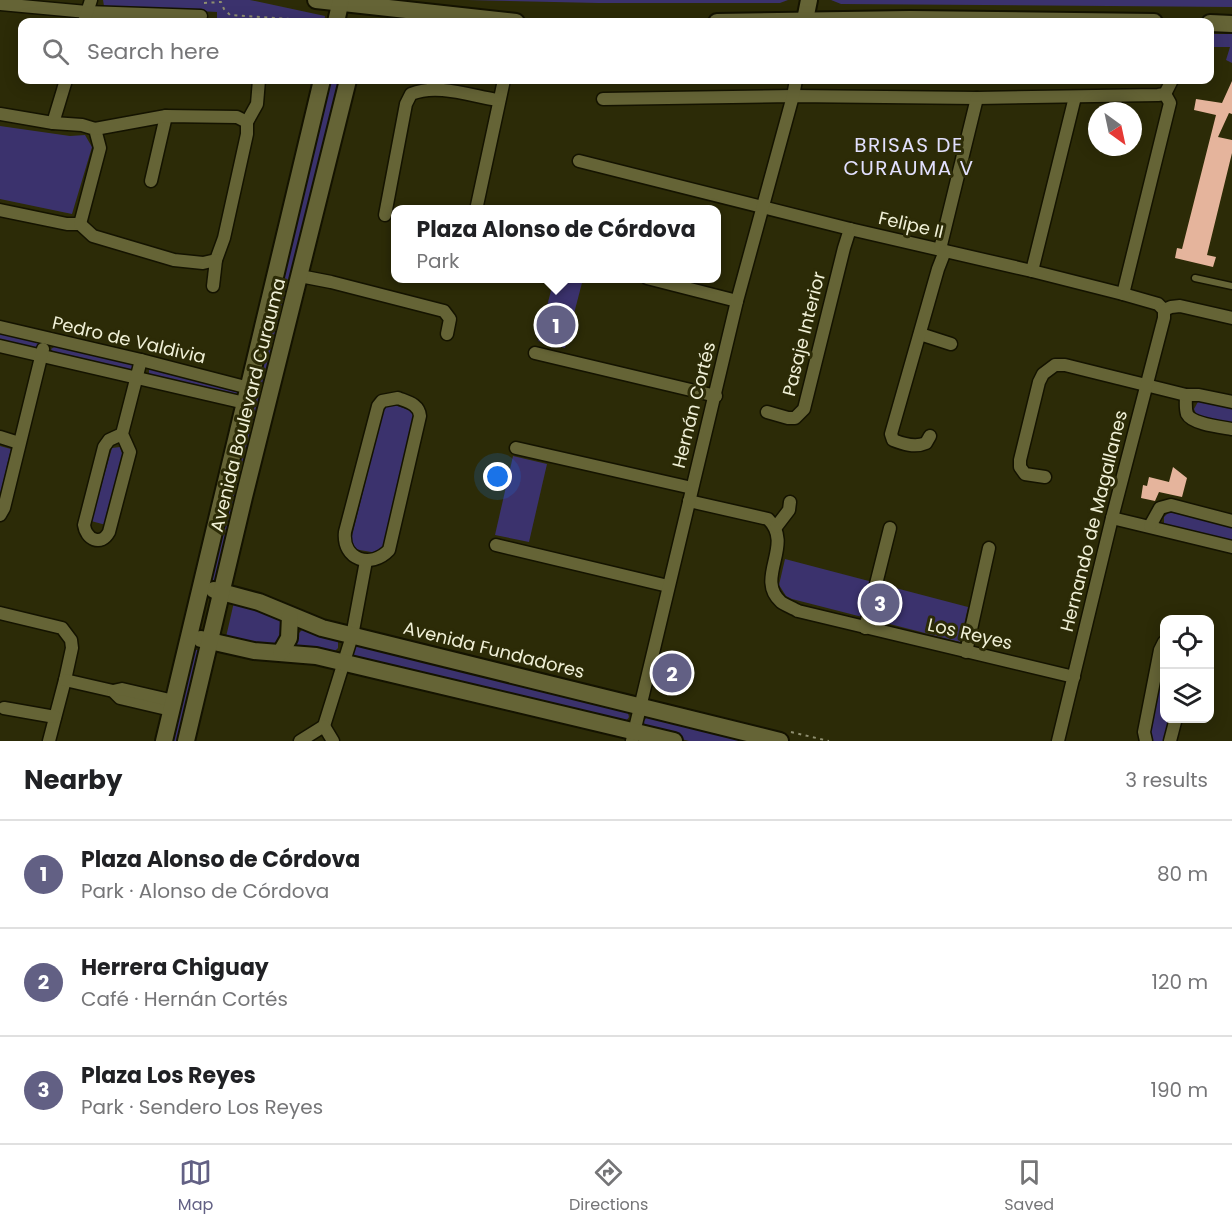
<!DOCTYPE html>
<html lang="en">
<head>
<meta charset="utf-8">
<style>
	body { margin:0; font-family:Poppins,sans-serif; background:#f6f6f6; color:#202124 }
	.controls { position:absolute; right:18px; bottom:18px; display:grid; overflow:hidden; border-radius:12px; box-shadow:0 3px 15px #0003 }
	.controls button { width:54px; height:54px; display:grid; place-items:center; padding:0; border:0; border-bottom:2px solid #e0e0e0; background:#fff; color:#202124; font:30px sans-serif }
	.compass { position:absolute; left:1088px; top:102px; width:54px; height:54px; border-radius:50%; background:#fff; box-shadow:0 3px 15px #0003; rotate:147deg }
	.you { position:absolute; left:498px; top:477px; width:21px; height:21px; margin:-15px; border:4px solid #fff; border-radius:50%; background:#1a73e8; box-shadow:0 0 0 9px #1a73e833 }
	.badge { display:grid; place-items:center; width:39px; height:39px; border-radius:50%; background:#626084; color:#fff; font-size:20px; font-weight:700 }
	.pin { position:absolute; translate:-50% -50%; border:3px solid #fff; box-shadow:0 2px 6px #0006 }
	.popup { position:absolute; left:391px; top:205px; width:330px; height:78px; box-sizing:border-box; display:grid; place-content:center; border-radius:12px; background:#fff; filter:drop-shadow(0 2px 4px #0005); font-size:20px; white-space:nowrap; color:#757577 }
	.popup b { font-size:22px; color:#202124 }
	.popup::after { content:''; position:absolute; left:50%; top:100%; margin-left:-12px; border:12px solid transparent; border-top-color:#fff }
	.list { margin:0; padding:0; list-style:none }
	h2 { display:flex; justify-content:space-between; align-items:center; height:78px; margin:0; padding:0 24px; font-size:26px }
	h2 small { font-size:20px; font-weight:400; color:#757577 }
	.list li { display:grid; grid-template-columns:39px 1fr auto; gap:18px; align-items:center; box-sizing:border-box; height:108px; padding:0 24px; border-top:2px solid #e0e0e0 }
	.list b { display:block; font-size:22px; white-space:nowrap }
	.list p { margin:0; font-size:20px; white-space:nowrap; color:#757577 }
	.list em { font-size:20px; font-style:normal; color:#757577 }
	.icon { flex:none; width:33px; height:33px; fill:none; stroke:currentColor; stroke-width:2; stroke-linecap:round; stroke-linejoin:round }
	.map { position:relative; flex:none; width:1232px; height:741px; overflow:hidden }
	.search { position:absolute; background:#fff; box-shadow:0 3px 15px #0003; left:18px; right:18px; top:18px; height:66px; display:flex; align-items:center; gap:15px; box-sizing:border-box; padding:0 21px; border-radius:12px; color:#757577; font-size:22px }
	.sheet { height:402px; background:#fff }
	nav { display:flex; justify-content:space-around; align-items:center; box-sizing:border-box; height:84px; border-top:2px solid #e0e0e0; background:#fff; font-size:16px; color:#757577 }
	nav a { display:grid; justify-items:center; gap:3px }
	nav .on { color:#626084 }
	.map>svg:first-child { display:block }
</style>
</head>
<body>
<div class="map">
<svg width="1232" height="741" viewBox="0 0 1232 741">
	<rect width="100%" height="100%" fill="#2c2b07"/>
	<g fill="#3b326d">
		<polygon points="103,0 250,0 325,16 324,22 217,22 217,12 104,6"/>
		<polygon points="467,0 788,0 780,3 598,3"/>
		<polygon points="831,0 1232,0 1232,7 841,4"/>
		<polygon points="1210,34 1232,34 1232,63 1226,60 1230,47 1210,47"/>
		<polygon points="330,80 339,80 219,581 208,580"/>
		<polygon points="0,126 70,136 85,135 92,147 72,214 0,199"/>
		<polygon points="554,279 583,279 565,348 538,341"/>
		<polygon points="0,332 40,342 41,344 37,349 0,340"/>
		<polygon points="56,346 135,364 134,371 54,353 51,349"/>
		<polygon points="152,369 240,390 239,397 149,374 149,370"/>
		<polygon points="1199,400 1232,407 1232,424 1197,416 1194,409"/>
		<polygon points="391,404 416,412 384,548 377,553 354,549 350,544 383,411 385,406"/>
		<polygon points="0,446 11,449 0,495"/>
		<polygon points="120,447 123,457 106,525 91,521 112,448"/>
		<polygon points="513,456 547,464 529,542 495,535"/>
		<polygon points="1169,512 1232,525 1232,542 1164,526 1164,517"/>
		<polygon points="785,559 968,607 960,642 792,599 786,596 779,585"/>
		<path d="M234,602C250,606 274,609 284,624C283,628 283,634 281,638C275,651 238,640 226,637Z"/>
		<polygon points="303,629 338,638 338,648 332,654 296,645 296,636"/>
		<polygon points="359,643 627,709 629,717 624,724 354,657 354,650"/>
		<polygon points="192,649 202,651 181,741 170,741"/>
		<polygon points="1164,667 1164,718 1170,719 1165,741 1149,741 1148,736"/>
		<polygon points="649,714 759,741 689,741 645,730 644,721"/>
	</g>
	<g fill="#e5b49c">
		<polygon points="1232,81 1232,114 1229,113 1218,137 1232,140 1232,153 1207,255 1216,257 1213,267 1175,258 1177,248 1182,249 1216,115 1194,110 1196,99 1222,103"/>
		<polygon points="1173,467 1187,478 1182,497 1159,492 1155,501 1141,498 1143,485 1147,486 1149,477 1169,482"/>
	</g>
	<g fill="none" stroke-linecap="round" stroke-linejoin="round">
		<defs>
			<polyline id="lane" points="1195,278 1232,286"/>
			<g id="street">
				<polyline points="0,4 87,12 201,16"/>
				<polyline points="84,22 91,0"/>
				<polyline points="603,99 793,96 977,98 1158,95 1165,94 1172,80"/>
				<polyline points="0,114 53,123 82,125 95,129 100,148 80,224 67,224 0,210"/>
				<polyline points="247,122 257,104 259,80"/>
				<polyline points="53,123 66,80"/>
				<polyline points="579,161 850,229 1032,271 1123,294 1158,304 1164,310 1171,307 1180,306 1232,318"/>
				<polyline points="151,181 166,116"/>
				<polyline points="476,210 504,80"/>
				<path d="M385,215L406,104L411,94C437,83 471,96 498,100"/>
				<polyline points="80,224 93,236 174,260 203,263 216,260 224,238 247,134 247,122 237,117 166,116 95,129"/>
				<polyline points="940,249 977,98"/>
				<polyline points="1032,271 1075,97"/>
				<polyline points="300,276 331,282 444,311 450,319 447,334"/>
				<polyline points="647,278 737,301"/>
				<polyline points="213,286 216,260"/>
				<polyline points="1123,294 1170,103 1165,94"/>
				<polyline points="0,327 141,360 249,388"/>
				<polyline points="920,334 951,344"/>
				<polyline points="0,346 245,403"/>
				<polyline points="535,353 716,396"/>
				<path d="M1186,395C1186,401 1185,408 1187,414C1192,424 1221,427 1232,429"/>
				<path d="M398,398C408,402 419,404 420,416L389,550C371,569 342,560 345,532L378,406L382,401Z"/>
				<polyline points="767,412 788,418 795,418 804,409 844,248 850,229"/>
				<path d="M122,434L109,440L104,447L84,525C86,539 101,547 109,532L130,452L122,434L141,360"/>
				<path d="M930,436L926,443C915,448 903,444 893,440L891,434L938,269L945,251"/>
				<polyline points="0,437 19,443"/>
				<polyline points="516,448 692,488"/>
				<polyline points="1045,477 1025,474 1020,467 1020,460 1039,382 1043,374 1055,365 1065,365 1186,395 1199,395 1232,402"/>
				<path d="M689,501L768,519C795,545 754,578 781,602C785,605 793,608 798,611L1074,677"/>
				<polyline points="0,515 4,508 43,349"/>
				<polyline points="1112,518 1232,547"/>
				<polyline points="1150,526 1160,508 1171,505 1232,521"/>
				<polyline points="776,527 789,510 790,502"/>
				<polyline points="496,545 668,586"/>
				<polyline points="0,613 62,628 71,640 72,648 65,680 49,741"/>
				<polyline points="865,628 890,528"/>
				<polyline points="966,652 989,548"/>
				<polyline points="65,680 113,691 120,698 171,710"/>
				<polyline points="113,691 122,689 174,701"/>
				<polyline points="4,708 55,717"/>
				<polyline points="324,726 352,636 366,561"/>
				<polyline points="300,741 324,726 333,741"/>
				<polyline points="632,741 737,301 793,96 796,80"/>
				<polyline points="1058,741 1112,518 1164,318 1164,310"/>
				<polyline points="1146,741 1144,732 1160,650 1164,642"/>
				<polyline points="1170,741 1176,718"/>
			</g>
			<g id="secondary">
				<polyline points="316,0 516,22"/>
				<polyline points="805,20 809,0"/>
				<polyline points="336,22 341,0"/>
				<polyline points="717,22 910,19 1154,22"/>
				<polyline points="1210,23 1232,24"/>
				<polyline points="214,590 259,602 322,628 780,741"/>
				<polyline points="201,639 254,651 316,656 674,741"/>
				<polyline points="281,652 289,638 290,616"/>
				<polyline points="164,741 322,80"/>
				<polyline points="186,741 244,497 348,80"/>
			</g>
		</defs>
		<use href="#lane" stroke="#141300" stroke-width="9"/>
		<use href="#street" stroke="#141300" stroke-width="15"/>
		<use href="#secondary" stroke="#141300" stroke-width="20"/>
		<g stroke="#8f8f70" stroke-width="2" stroke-dasharray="3 4.5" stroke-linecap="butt">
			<polyline points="204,3 221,2 224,9 230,15 320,21"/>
			<polyline points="791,732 829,741"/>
		</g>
		<use href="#lane" stroke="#656436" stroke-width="6"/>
		<use href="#street" stroke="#656436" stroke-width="12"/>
		<use href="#secondary" stroke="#656436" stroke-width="16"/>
	</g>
	<g text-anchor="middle" stroke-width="6" stroke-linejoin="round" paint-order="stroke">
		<g font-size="18" fill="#f0f0d7" stroke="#2c2b07">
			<text transform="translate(911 225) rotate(13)" y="6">Felipe II</text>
			<text transform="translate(804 334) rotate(-76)" y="6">Pasaje Interior</text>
			<text transform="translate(129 340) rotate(13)" y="6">Pedro de Valdivia</text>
			<text transform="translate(248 405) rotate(-76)" y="6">Avenida Boulevard Curauma</text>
			<text transform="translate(694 405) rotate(-76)" y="6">Hernán Cortés</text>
			<text transform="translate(1094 521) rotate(-76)" y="6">Hernando de Magallanes</text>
			<text transform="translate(970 634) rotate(13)" y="6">Los Reyes</text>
			<text transform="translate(494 650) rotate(14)" y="6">Avenida Fundadores</text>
		</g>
		<g font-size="20" letter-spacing="1.5" fill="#e2e0fe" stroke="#2c2b07">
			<text x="909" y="152">BRISAS DE<tspan x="909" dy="23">CURAUMA V</tspan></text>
		</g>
	</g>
</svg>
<div class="controls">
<button><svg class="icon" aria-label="locate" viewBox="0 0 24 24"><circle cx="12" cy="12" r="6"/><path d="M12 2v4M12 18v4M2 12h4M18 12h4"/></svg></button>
<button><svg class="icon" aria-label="layers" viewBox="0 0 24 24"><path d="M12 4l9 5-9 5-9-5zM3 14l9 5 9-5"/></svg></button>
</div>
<svg class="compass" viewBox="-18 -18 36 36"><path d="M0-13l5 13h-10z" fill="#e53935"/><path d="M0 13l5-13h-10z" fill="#757577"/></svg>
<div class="you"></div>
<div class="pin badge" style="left:556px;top:325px">1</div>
<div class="popup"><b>Plaza Alonso de Córdova</b>Park</div>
<div class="pin badge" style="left:672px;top:673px">2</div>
<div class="pin badge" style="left:880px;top:603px">3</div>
<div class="search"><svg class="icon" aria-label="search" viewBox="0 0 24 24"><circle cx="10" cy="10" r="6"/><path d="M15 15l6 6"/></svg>Search here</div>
</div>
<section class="sheet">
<h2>Nearby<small>3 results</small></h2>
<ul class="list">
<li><span class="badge">1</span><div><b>Plaza Alonso de Córdova</b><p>Park · Alonso de Córdova</p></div><em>80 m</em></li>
<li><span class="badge">2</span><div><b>Herrera Chiguay</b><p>Café · Hernán Cortés</p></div><em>120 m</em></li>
<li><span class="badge">3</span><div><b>Plaza Los Reyes</b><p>Park · Sendero Los Reyes</p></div><em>190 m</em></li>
</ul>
</section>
<nav>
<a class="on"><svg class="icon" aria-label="map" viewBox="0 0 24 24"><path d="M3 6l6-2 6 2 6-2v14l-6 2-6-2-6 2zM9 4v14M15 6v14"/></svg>Map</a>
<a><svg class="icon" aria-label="directions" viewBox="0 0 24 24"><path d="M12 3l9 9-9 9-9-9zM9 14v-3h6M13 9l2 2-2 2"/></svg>Directions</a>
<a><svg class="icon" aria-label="saved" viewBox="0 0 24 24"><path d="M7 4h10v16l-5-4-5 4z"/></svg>Saved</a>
</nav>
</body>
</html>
